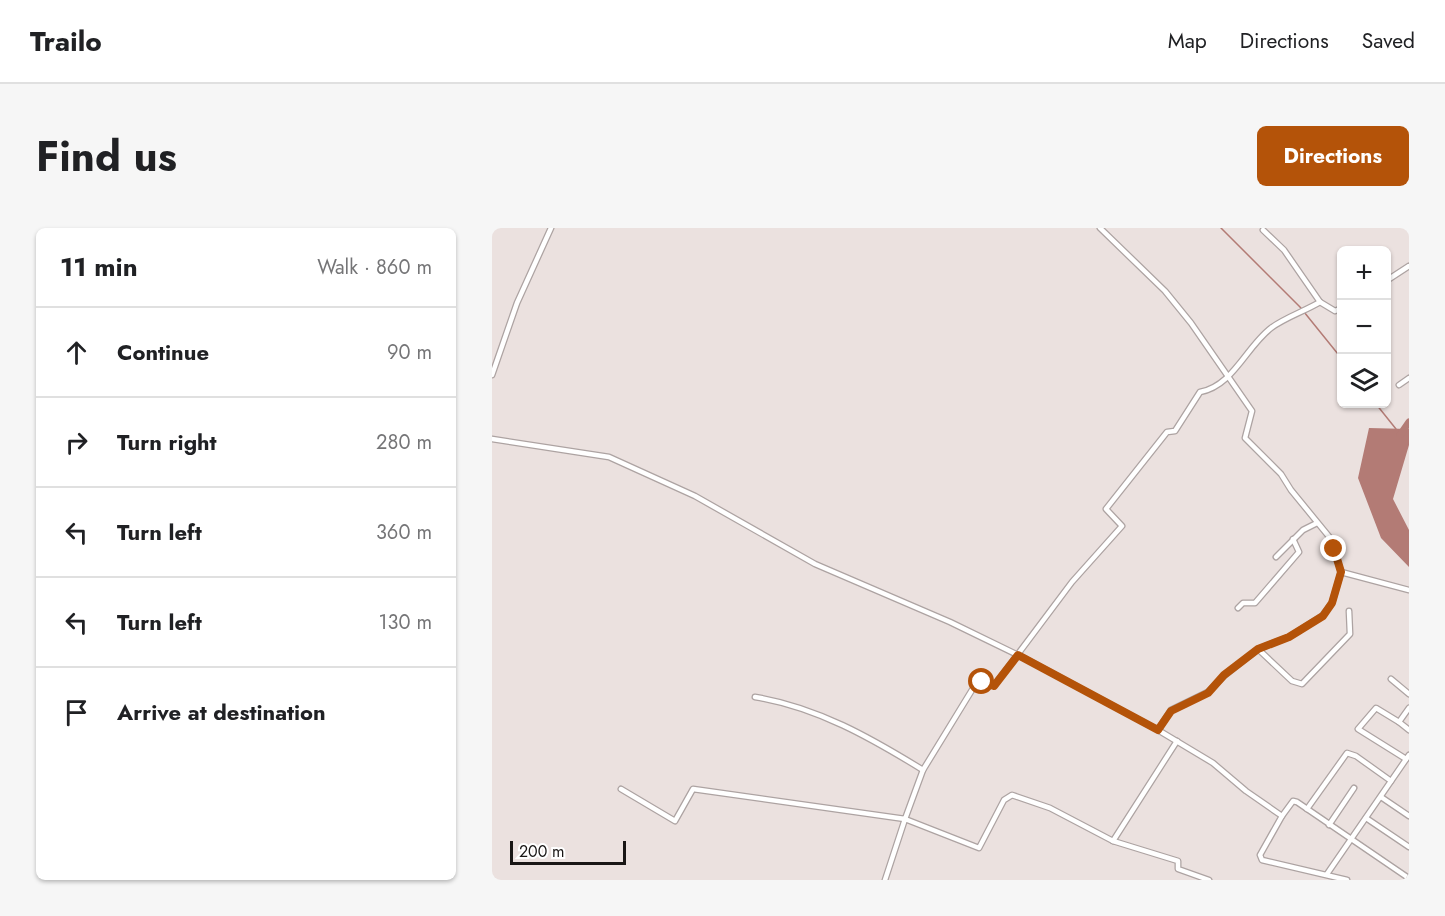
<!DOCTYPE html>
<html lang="en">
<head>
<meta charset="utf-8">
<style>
	body { margin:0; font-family:Jost,sans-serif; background:#f6f6f6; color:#202124 }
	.controls { position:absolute; right:18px; top:18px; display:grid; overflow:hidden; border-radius:9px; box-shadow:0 2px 4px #0004 }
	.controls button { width:54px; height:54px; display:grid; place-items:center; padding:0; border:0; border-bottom:2px solid #e0e0e0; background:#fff; color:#202124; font:30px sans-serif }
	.scale { position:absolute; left:18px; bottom:15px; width:116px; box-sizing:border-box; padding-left:6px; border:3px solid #191615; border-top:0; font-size:16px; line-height:21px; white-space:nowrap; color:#191615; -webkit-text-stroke:4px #fff; paint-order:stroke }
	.stop { position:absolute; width:18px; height:18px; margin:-14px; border:4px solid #b45309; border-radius:50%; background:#fff }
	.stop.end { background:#b45309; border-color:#fff; box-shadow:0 2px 6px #0008 }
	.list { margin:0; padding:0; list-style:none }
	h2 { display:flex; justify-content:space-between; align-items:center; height:78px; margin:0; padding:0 24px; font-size:26px }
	h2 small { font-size:20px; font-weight:400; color:#757577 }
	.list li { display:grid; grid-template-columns:39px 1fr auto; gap:18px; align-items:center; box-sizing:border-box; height:90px; padding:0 24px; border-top:2px solid #e0e0e0 }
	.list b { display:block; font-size:22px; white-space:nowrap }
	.list em { font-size:20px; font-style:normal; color:#757577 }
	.icon { flex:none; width:33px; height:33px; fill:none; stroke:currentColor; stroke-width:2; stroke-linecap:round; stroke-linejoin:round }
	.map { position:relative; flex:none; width:917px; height:652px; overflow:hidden; border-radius:9px }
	header { display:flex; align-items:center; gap:36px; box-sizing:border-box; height:84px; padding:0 30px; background:#fff; border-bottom:2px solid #e0e0e0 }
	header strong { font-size:28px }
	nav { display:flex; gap:33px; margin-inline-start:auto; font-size:21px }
	.intro { display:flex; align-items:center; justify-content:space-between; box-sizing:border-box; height:144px; padding:0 36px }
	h1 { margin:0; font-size:42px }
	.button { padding:15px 27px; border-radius:9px; background:#b45309; color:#fff; font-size:21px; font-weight:700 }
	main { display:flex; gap:36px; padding:0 36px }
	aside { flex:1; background:#fff; border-radius:9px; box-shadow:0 2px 4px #0004 }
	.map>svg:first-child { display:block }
</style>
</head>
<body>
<header>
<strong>Trailo</strong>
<nav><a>Map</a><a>Directions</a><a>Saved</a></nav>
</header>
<div class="intro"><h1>Find us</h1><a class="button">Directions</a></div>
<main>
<aside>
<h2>11 min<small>Walk · 860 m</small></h2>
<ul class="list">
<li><svg class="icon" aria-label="ahead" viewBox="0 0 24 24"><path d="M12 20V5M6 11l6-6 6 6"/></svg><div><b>Continue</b></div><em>90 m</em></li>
<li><svg class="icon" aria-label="right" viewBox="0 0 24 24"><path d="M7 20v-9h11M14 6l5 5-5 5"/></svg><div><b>Turn right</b></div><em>280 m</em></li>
<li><svg class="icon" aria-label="left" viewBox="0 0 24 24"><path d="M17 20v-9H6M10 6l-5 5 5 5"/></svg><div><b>Turn left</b></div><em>360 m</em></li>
<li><svg class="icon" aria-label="left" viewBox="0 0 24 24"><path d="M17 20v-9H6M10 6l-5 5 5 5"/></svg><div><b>Turn left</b></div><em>130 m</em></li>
<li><svg class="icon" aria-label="arrive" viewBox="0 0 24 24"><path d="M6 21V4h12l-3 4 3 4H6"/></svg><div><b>Arrive at destination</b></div></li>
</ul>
</aside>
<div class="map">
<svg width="917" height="652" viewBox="0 0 917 652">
	<rect width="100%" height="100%" fill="#ebe1df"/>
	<polygon fill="#b37b75" points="877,200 917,201 917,217 901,271 917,302 917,339 889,310 866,250"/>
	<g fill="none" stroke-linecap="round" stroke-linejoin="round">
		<g stroke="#b37b75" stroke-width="1.5">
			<polyline points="729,0 808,79 850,131"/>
			<polyline points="884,176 904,201"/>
		</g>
		<polyline stroke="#b37b75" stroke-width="7" points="908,207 917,194"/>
		<defs>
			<g id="minor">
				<polyline points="608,0 673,63 699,95 760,183 753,210 789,246 799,262 839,311 849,344 917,362"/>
				<polyline points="771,2 792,22 828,74"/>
				<polyline points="894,53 917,38"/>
				<polyline points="0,147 25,75 59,0"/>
				<polyline points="907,157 917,150"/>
				<polyline points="0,211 117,229 203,268 323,336 458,394 534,431 666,502 721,535 754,563 790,588 768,627 770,632 855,652"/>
				<polyline points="784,329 811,302 825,295"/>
				<polyline points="746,380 751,375 763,375 807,324 801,311"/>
				<polyline points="766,421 800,453 810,456 858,406 857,383"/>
				<polyline points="899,451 917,466"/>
				<path d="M263,469C325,479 379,510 431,542"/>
				<polyline points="917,480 907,494 917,502"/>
				<polyline points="907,494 884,480 866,501 914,531"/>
				<polyline points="666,502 679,482 716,464 732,448 766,421 797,409 830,388 840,375 849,344"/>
				<path d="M129,561L183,593L201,561L413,591L431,542L480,462L486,454L498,458L505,454L580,354L630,298L614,281L675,204L683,203L708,164C741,158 754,119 779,100C792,90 813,83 828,74L843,83L850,80"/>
				<polyline points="889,569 917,588"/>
				<polyline points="815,581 855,525 864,528 899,553"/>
				<polyline points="790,588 801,573 805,574 915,649"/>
				<polyline points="874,590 917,619"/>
				<polyline points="837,597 862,560"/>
				<polyline points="621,613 686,633 686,641 717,652"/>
				<polyline points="835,646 917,527"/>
				<polyline points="393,652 413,591 487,620 512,572 520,567 558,580 621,613 685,513"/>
			</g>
		</defs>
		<use href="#minor" stroke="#ada3a2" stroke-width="7"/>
		<use href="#minor" stroke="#fff" stroke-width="4.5"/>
	</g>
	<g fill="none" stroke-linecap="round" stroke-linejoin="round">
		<polyline stroke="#b45309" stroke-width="8" points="490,454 502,458 526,427 666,502 679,483 716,465 732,447 766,421 797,409 831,388 840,375 849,344 842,321"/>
	</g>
</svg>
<div class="controls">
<button>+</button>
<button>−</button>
<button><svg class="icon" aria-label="layers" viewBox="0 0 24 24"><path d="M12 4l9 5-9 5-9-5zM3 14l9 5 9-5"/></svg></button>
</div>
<div class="scale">200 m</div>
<div class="stop" style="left:490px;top:454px"></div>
<div class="stop end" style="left:842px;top:321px"></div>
</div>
</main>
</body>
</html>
